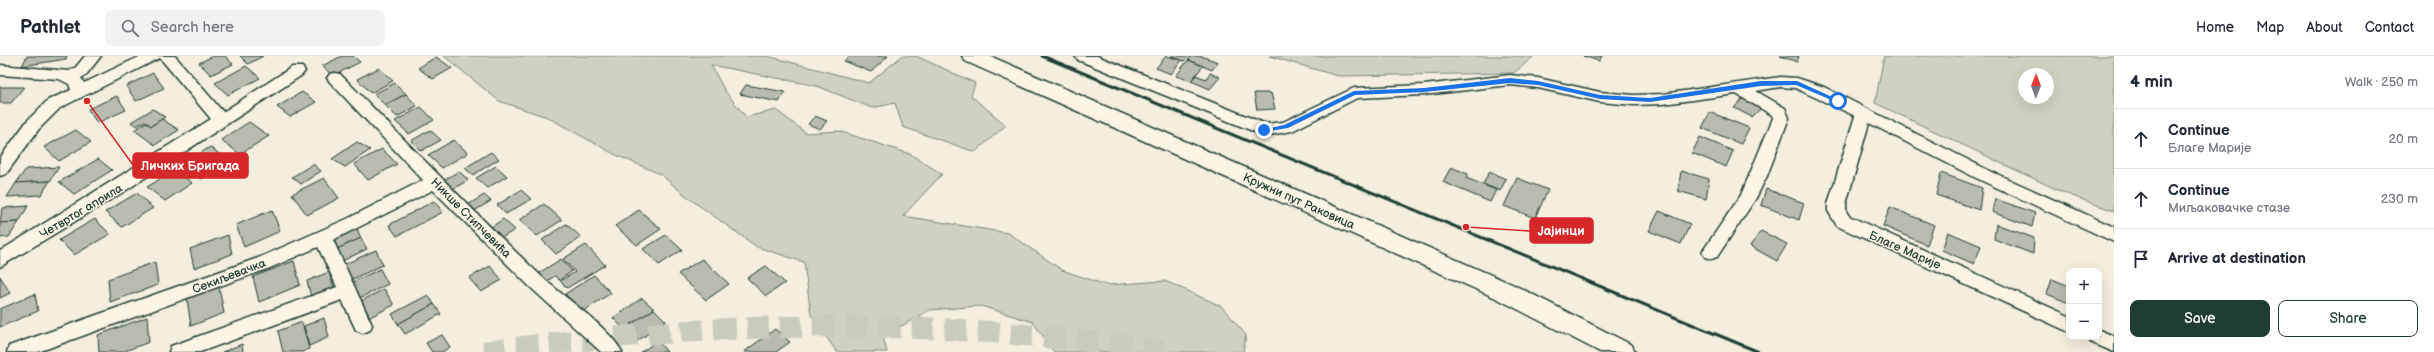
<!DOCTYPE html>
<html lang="en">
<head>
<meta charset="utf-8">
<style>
	body { margin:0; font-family:"Balsamiq Sans",sans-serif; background:#f2f2f3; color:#1f2937 }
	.controls { position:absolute; right:12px; bottom:12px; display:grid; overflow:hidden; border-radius:8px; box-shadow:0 4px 16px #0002 }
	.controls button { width:36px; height:36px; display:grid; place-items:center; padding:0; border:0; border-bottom:1px solid #e0e1e3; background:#fff; color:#1f2937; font:20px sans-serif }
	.compass { position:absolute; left:2018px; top:12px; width:36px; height:36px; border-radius:50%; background:#fff; box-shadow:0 4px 16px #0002; rotate:1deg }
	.stop { position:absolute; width:12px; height:12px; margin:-9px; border:3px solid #1a73e8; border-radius:50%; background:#fff }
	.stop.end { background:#1a73e8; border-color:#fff; box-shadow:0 1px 4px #0008 }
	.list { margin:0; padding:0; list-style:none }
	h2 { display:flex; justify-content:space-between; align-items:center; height:52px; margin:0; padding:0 16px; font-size:17px }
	h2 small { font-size:13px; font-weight:400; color:#747a83 }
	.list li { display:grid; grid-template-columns:26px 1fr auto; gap:12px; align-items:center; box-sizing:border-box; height:60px; padding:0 16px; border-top:1px solid #e0e1e3 }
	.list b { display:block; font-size:15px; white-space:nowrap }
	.list p { margin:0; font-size:13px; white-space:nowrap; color:#747a83 }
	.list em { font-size:13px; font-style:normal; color:#747a83 }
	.actions { display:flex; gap:8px; padding:12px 16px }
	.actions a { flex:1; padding:9px 0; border:1px solid #1f3d34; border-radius:8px; text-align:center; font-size:14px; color:#1f3d34 }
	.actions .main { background:#1f3d34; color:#fff }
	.icon { flex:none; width:22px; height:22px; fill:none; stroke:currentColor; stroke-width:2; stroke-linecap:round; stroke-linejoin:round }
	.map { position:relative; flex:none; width:2114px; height:296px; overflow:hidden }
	header { display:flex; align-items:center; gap:24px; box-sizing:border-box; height:56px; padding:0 20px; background:#fff; border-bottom:1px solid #e0e1e3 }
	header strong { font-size:19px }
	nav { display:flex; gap:22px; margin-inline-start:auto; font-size:14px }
	.search { width:280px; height:36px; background:#f2f2f3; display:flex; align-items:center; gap:10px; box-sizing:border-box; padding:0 14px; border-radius:8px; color:#747a83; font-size:15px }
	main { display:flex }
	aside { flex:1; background:#fff }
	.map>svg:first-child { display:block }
</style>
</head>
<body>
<header>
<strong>Pathlet</strong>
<div class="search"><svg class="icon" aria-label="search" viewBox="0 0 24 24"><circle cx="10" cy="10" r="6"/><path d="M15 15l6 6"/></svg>Search here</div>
<nav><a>Home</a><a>Map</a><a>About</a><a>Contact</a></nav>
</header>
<main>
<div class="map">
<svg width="2114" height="296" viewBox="0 0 2114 296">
	<rect width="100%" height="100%" fill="#f3eede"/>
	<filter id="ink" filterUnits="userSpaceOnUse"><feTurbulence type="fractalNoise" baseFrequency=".025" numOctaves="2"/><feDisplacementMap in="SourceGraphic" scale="8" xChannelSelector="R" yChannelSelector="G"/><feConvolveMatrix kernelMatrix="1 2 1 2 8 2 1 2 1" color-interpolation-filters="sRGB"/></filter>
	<g filter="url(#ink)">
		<g fill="#d0d1c2" stroke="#78877b" fill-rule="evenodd">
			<polygon points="444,0 767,0 869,27 902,0 916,0 975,27 971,40 1006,69 975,96 903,71 895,47 872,52 817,30 711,9 725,35 746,61 776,54 806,77 839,75 910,98 942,118 903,160 1008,177 1062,214 1106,229 1165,225 1221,250 1246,279 1243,296 1054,296 1033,266 981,250 929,254 883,281 887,296 837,296 811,259 804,206 757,191 690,143 660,118 614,98 547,61 499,45"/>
			<polygon points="1269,0 1534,0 1514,17 1338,20"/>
			<path d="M1884,0H2114V155L2064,137L1875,47ZM2024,18H2048V42H2024Z"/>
		</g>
		<g fill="#b8bcae" stroke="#1f3d34">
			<polygon points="27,0 67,0 66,3 22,10"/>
			<polygon points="213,0 225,0 233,8 211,19 199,7"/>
			<polygon points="240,0 263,0 248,8"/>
			<polygon points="342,0 353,0 360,6 333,20 322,10"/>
			<polygon points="849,0 888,0 871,16 844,5"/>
			<polygon points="1166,0 1182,4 1171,18 1156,12"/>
			<polygon points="1171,0 1188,0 1184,5"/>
			<polygon points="1191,0 1201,0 1218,6 1212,14 1188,4"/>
			<polygon points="1583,0 1602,0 1599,5"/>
			<polygon points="1780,0 1799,0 1797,6"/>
			<polygon points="436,1 452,12 433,23 418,12"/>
			<polygon points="1188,4 1203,10 1191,25 1176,20"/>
			<polygon points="246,10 260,22 228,39 215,27"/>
			<polygon points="379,12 393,25 371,37 357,23"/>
			<polygon points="153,17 164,32 136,45 126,30"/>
			<polygon points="1210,17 1220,21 1210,33 1191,25 1196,19 1206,23"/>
			<polygon points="395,27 406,38 385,49 374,38"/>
			<polygon points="746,29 785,36 779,46 740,38"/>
			<polygon points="0,31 24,31 11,47 0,47"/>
			<polygon points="302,36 316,46 290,61 277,51"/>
			<polygon points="1254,37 1271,37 1275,53 1257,54"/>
			<polygon points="406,38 417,50 397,61 385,49"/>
			<polygon points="117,40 126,54 97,67 88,53"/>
			<polygon points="1744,41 1762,51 1752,61 1734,52"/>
			<polygon points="421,51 434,64 409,78 395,65"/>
			<polygon points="153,53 165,61 151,70 145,65 136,70 131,66"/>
			<polygon points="1710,56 1749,72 1741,88 1702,72"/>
			<polygon points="815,60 827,65 820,73 808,68"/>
			<polygon points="162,63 179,74 155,89 134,74 146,66 151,70"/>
			<polygon points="249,66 269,80 240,98 221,84"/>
			<polygon points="76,74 91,86 59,105 44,91"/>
			<polygon points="430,74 441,84 421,95 411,85"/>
			<polygon points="1700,81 1733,95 1726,111 1692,97"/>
			<polygon points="454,84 468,97 442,112 428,99"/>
			<polygon points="357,86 370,94 345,111 332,103"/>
			<polygon points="210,91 229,105 215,114 196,100"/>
			<polygon points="382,93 397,108 368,124 354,108"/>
			<polygon points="491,96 499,103 473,119 465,112"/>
			<polygon points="196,100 215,114 201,123 182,109"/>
			<polygon points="98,103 112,114 74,138 59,126"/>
			<polygon points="313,108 321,115 301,128 292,121"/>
			<polygon points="496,110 507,120 487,132 476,122"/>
			<polygon points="59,111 50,125 16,127 26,113"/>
			<polygon points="1451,111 1468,118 1466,122 1496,134 1490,146 1443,126"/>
			<polygon points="175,114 192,127 165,145 147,131"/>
			<polygon points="459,115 468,124 453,133 444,124"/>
			<polygon points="1681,115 1709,123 1706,143 1678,135"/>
			<polygon points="1489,116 1506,123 1500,135 1483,128"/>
			<polygon points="1941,117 1982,132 1979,154 1936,139"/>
			<polygon points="324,122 339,142 307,159 292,138"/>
			<polygon points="1517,122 1548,134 1535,162 1504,150"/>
			<polygon points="50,125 41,139 7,141 16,127"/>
			<polygon points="1766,133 1804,147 1799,164 1761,149"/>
			<polygon points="521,134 531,143 506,158 497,149"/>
			<polygon points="137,137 153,152 122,171 105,156"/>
			<polygon points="484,139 491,145 474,155 468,149"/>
			<polygon points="1995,143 2035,157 2032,171 1992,156"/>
			<polygon points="434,145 443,156 397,180 389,169"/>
			<polygon points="544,148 562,164 537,180 519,164"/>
			<polygon points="28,150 19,166 0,167 2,152"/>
			<polygon points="1890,151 1934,169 1927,189 1883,170"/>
			<polygon points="272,154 280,175 244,191 236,169"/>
			<polygon points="639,154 661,173 637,189 615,170"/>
			<polygon points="1659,155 1690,168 1681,188 1649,175"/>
			<polygon points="95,163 110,178 74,199 59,184"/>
			<polygon points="503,163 515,174 501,182 490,172"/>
			<polygon points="19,166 9,181 0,182 0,167"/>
			<polygon points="566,168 581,181 556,198 542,184"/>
			<polygon points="1996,168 2034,182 2033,198 1994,183"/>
			<polygon points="356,171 361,182 335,194 329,184"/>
			<polygon points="1761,175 1787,188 1777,205 1750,190"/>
			<polygon points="1948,176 1981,190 1974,208 1942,194"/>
			<polygon points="228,179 232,198 194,212 190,193"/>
			<polygon points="666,179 682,194 659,209 643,193"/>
			<polygon points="361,182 367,193 340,206 335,194"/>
			<polygon points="586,189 605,209 567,232 560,225 575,216 563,203"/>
			<polygon points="376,194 383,209 350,224 343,209"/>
			<polygon points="561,203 572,215 559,224 555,220 547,225 539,217"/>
			<polygon points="702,203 729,228 706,244 678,218"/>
			<polygon points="294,205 300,229 259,246 253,221"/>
			<polygon points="155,206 158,229 110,246 108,223"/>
			<polygon points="490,210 502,224 481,236 469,222"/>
			<polygon points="766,210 785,227 766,240 747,222"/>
			<polygon points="380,213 388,228 360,242 352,226"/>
			<polygon points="329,216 334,232 311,241 307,225"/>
			<polygon points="594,219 611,237 582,256 565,238"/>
			<polygon points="0,220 10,237 0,242"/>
			<polygon points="2052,223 2069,230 2069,247 2047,238"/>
			<polygon points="219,231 224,257 191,270 187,243"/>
			<polygon points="384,233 394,249 370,261 361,245"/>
			<polygon points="35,238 38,255 0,271 0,253"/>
			<polygon points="428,239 434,248 398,268 392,258"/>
			<polygon points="642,242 654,253 624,273 613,262"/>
			<polygon points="434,248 441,258 405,278 398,268"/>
			<polygon points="654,253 666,265 636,286 624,273"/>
			<polygon points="147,261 149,286 122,296 99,296 98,279"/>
			<polygon points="324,262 329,281 309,290 304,270"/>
			<polygon points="302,266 309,293 302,296 283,296 278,275"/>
			<polygon points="775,273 790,286 776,296 744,296"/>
			<polygon points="442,279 450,291 442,296 432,296 426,287"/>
			<polygon points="658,285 667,296 641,296"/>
			<polygon points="242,288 243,296 222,296 230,293"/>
		</g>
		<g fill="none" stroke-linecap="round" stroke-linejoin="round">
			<path stroke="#c9cbbc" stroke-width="22" stroke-dasharray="22 11" stroke-linecap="butt" d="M484,296C671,271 856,261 1044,281C1084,285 1124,288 1163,296"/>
			<defs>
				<g id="minor">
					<polygon points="85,0 101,0 86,19 81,22 84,27 141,0 175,0 223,56 292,11 302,11 305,15 302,19 128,133 0,211 0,195 211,63 160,2 60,52 39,73 6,118 0,120 0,102 27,65 48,44 71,34 69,28 59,23 0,19 0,9 69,15 76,11"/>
					<polygon points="1075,0 1097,0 1266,68 1283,66 1354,32 1424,29 1510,19 1538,22 1600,36 1634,39 1663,38 1780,21 1797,22 1824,31 1988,114 2114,171 2114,186 1976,122 1869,67 1846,148 1846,155 1849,160 2069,260 2069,276 1837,170 1828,155 1828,148 1855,60 1795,32 1780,31 1756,35 1785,52 1789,62 1767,120 1756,142 1717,201 1711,203 1705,201 1702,196 1741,139 1773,62 1772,59 1736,38 1663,48 1634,49 1600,46 1538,32 1510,29 1424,39 1357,42 1292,75 1265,80 1078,4"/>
					<path d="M335,17L340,18C407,86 472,155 541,220C562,240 610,272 622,296H601L529,230L433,134L333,184L372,269L370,274L363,277L356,274L342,244L200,296H169L171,290L337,231L318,191L270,212L38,296H7L9,290L258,202L349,162L423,124L330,26L327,22L330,18Z"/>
					<polygon points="2099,274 2114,280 2114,296 2090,286 2088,281 2099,281"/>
				</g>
				<polygon id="major" points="962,0 990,0 1514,229 1632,289 1635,296 1600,296 1498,243 965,5"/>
			</defs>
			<use href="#minor" stroke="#1f3d34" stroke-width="3"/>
			<use href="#major" stroke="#1f3d34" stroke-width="3"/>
			<use href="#minor" fill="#fcf5e5" fill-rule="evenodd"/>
			<use href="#major" fill="#fcf5e5" fill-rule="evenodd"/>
			<polyline stroke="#1f3d34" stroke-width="3" points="1042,0 1759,296"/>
		</g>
	</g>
	<polygon fill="#1a73e8" points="1510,22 1538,25 1600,39 1650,42 1761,25 1797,25 1841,45 1836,46 1796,29 1761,30 1650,46 1600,43 1538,29 1510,27 1424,36 1355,39 1288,72 1264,76 1261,74 1284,69 1354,35 1424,32"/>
	<g text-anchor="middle" stroke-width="3" stroke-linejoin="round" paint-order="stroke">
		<g font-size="12" fill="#1f3d34" stroke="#fcf5e5">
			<text transform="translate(1299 145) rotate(24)" y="4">Кружни пут Раковица</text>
			<text transform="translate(81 155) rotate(-31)" y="4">Четвртог априла</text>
			<text transform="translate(471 162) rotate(45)" y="4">Никше Стипчевића</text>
			<text transform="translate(1905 194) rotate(24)" y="4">Благе Марије</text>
			<text transform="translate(229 220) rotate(-21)" y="4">Секиљевачка</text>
		</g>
	</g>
	<path fill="none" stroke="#d62828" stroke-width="1.5" d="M87 45L133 109M1466 171L1530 175"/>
	<g fill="#d62828" stroke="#fcf5e5" stroke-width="1.5">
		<circle cx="87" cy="45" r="4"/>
		<circle cx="1466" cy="171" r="4"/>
	</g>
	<g fill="#d62828" stroke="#d62828" stroke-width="1.5">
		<rect x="133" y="97" width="115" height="25" rx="4"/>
		<rect x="1530" y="162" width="63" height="25" rx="4"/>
	</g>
	<g font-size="13" text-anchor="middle" font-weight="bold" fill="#fff">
		<text x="190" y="114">Личких Бригада</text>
		<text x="1561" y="179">Јајинци</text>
	</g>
</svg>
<div class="controls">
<button>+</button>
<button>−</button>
</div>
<svg class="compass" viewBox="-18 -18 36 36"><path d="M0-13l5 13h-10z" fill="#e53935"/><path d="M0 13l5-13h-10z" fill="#747a83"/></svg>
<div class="stop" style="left:1838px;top:45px"></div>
<div class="stop end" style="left:1264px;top:74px"></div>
</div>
<aside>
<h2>4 min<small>Walk · 250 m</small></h2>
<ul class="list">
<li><svg class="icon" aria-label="ahead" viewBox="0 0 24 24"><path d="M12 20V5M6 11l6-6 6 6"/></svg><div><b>Continue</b><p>Благе Марије</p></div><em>20 m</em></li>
<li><svg class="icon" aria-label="ahead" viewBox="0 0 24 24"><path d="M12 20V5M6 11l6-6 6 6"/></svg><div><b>Continue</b><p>Миљаковачке стазе</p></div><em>230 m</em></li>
<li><svg class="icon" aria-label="arrive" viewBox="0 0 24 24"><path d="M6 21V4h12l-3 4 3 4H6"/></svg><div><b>Arrive at destination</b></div></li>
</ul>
<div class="actions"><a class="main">Save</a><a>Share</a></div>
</aside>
</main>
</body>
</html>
